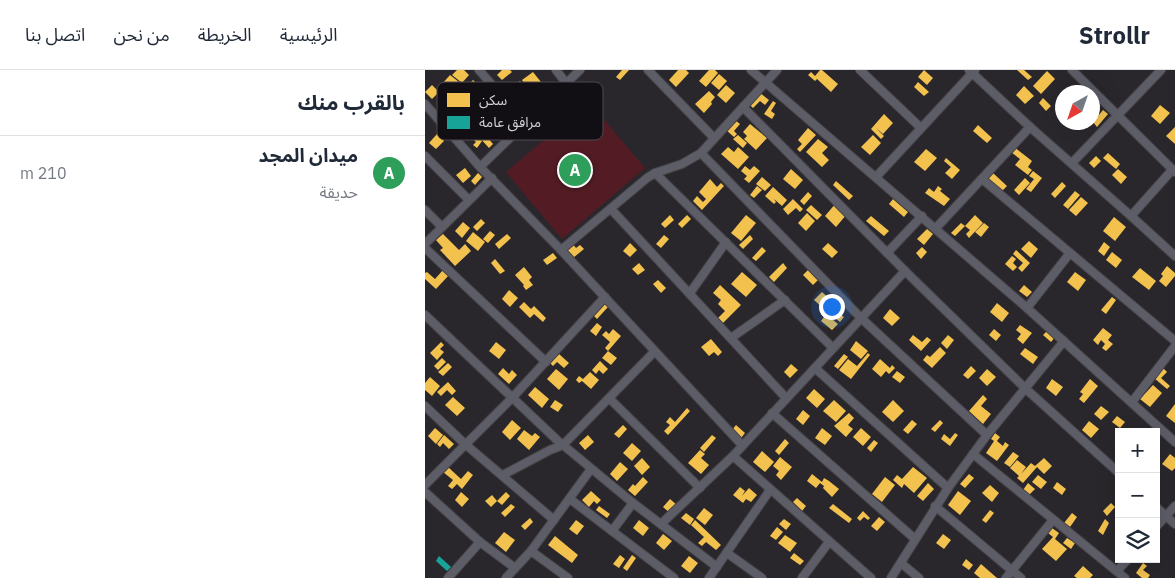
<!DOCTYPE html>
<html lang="ar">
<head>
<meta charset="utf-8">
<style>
	body { margin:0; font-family:"IBM Plex Sans","Noto Sans Arabic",sans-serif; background:#f6f6f7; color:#1f2937; direction:rtl }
	.controls { position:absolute; right:15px; bottom:15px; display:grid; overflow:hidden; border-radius:0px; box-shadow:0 5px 20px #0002 }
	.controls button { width:45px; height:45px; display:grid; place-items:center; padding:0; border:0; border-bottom:1px solid #e0e1e3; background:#fff; color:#1f2937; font:25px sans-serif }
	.compass { position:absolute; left:630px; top:15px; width:45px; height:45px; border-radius:50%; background:#fff; box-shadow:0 5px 20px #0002; rotate:220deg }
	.you { position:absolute; left:406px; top:236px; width:18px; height:18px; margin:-12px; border:4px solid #fff; border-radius:50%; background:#1a73e8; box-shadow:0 0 0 8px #1a73e833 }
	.badge { display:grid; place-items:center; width:32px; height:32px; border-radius:50%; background:#b45309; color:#fff; font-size:16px; font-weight:700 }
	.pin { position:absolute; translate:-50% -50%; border:2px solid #fff; box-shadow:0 1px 5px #0006 }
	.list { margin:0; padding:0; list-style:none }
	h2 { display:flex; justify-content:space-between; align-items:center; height:65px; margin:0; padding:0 20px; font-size:21px }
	h2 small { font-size:16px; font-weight:400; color:#747a83 }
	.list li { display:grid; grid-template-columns:32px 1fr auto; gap:15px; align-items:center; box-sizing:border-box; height:75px; padding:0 20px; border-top:1px solid #e0e1e3 }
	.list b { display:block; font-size:19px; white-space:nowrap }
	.list p { margin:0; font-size:16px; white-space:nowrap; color:#747a83 }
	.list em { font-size:16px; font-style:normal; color:#747a83 }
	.icon { flex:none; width:28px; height:28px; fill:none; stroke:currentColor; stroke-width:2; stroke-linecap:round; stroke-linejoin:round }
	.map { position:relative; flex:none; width:750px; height:508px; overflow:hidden; direction:ltr }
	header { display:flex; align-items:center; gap:30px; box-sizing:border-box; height:70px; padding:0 25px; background:#fff; border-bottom:1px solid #e0e1e3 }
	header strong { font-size:24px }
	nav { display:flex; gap:28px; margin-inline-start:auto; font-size:18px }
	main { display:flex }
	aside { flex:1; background:#fff }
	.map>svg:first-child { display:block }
</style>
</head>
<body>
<header>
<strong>Strollr</strong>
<nav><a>الرئيسية</a><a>الخريطة</a><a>من نحن</a><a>اتصل بنا</a></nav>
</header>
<main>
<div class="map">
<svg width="750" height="508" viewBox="0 0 750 508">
	<rect width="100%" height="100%" fill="#2a272c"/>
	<polygon fill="#531c25" points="164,32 220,98 137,169 81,102"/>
	<g fill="#f2c14e">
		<polygon points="32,0 39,0 44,5 37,13 27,5"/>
		<polygon points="77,0 85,0 87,2 77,10 72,5"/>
		<polygon points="197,0 204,0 195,10 191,7"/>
		<polygon points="253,0 261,0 264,3 251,17 244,10"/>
		<polygon points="284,0 290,0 293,3 281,17 274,11"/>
		<polygon points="395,0 397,0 413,14 406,22 392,9 390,11 383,5 386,2 390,6"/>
		<polygon points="499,0 508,8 502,15 493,7"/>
		<polygon points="592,0 599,0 607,7 603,10"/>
		<polygon points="622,1 630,9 616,24 608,16"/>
		<polygon points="108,2 120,17 115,21 111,17 105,22 97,10"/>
		<polygon points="294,4 302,11 294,20 286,13"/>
		<polygon points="25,5 34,12 26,21 17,14"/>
		<polygon points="48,10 57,18 49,26 40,18"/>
		<polygon points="95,11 105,24 93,32 84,20"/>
		<polygon points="493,12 504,22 499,26 489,17"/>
		<polygon points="7,15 14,22 7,29 0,22"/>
		<polygon points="301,15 310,23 301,33 292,25"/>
		<polygon points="599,16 609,26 600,34 591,25"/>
		<polygon points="284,21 290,27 286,32 287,34 279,43 270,34"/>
		<polygon points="335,23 344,30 340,35 335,31 328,38 325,35"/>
		<polygon points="618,28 626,36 621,41 614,33"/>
		<polygon points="348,31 351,33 346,41 350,44 347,49 339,44"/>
		<polygon points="41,35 52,45 51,47 56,52 47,62 52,66 50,69 54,67 52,71 54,68 57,71 52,78 48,75 51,72 39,61 49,50 37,40"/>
		<polygon points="735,35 745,43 735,54 726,46"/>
		<polygon points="678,40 683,44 672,57 668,52"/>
		<polygon points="459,44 468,53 458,64 451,58 459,66 456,69 446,59"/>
		<polygon points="310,50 315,54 309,61 312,64 309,67 301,60"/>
		<polygon points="325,54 342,68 331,80 319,69 322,66 318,62"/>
		<polygon points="553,55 567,68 562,73 548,61"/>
		<polygon points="750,57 750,74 741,66"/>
		<polygon points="383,58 391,65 375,82 372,79 377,74 373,70"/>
		<polygon points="58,62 68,74 64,78 54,67"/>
		<polygon points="12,64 19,71 11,79 4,73"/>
		<polygon points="313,65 322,73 318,78 308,69"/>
		<polygon points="448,65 456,73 445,85 436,77"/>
		<polygon points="393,69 403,77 397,83 404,90 397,97 381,82"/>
		<polygon points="303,77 309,82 313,77 324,87 313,99 296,84"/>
		<polygon points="589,77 607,91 603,97 607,100 603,105 590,95 595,89 586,82"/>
		<polygon points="501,79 512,88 500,101 489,92"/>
		<polygon points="683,83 695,94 691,99 678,88"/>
		<polygon points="671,86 676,91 669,98 664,93"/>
		<polygon points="521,88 535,100 527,109 520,103 526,97 519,91"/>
		<polygon points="577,93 568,103 582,116 576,122 559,107"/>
		<polygon points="320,96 325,100 329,96 335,101 324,113 319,109 322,106 316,101"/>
		<polygon points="40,98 46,106 38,113 31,105"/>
		<polygon points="366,99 378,110 370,119 358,109"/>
		<polygon points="693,99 702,107 696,114 687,105"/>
		<polygon points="608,101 617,108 606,122 601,119 609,109 604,106"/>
		<polygon points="53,103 57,107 50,115 46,111"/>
		<polygon points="337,107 346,115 340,121 331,114"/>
		<polygon points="600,108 605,113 594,125 589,120"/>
		<polygon points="285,109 292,117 296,113 299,116 277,140 268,131 272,126 278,132 281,129 274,122"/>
		<polygon points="411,111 428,126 424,130 408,115"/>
		<polygon points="637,112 641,116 630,128 626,124"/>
		<polygon points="332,116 337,120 329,128 325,125"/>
		<polygon points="513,116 517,119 515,121 525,129 519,136 500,123 504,118 509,122"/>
		<polygon points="348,117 362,130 357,136 349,129 351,132 349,134 340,126"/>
		<polygon points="650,121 655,125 643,139 638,135"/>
		<polygon points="383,122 387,126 379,135 375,131"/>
		<polygon points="656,127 663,133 651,146 644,140"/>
		<polygon points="368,129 378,139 375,142 371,138 363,145 358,139"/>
		<polygon points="468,129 483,142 479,147 464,134"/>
		<polygon points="411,133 422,144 411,157 400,146"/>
		<polygon points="386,135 397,145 392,150 381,140"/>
		<polygon points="382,143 390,151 381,161 373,153"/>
		<polygon points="245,145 249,150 240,158 236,154"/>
		<polygon points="262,145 266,149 257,158 253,154"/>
		<polygon points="321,145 331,153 316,171 306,163"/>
		<polygon points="550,145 558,153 544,168 541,164 545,160 540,156"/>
		<polygon points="446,146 464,161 459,166 441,151"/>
		<polygon points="689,147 701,157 690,171 678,161"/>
		<polygon points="56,149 60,153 52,161 48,157"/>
		<polygon points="38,152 45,158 37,168 30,161"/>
		<polygon points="536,153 540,156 530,166 526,163"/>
		<polygon points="559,153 564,157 556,167 550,162"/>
		<polygon points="502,159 508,164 499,175 492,169"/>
		<polygon points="65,161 70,165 63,173 58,169"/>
		<polygon points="48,162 60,172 53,181 41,171"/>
		<polygon points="18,164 34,180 40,174 46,181 30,196 15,180 18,178 11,170"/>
		<polygon points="82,164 86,168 74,179 70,174"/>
		<polygon points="239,165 244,169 236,178 231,174"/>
		<polygon points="325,165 328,169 318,179 314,175"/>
		<polygon points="604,171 613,179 606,188 596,179"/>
		<polygon points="679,172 685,177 679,186 673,181"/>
		<polygon points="147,173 151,178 155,175 159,179 148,188 141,179"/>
		<polygon points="205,173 212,180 205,187 198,181"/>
		<polygon points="403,173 413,182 407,188 397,179"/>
		<polygon points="337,177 341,181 331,191 327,188"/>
		<polygon points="497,177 502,182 496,189 491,183"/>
		<polygon points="591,180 605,193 597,202 593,198 598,193 588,184"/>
		<polygon points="687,182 697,190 691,198 681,190"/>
		<polygon points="128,183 132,188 122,195 118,190"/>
		<polygon points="587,186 591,189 588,193 592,197 588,201 580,194"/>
		<polygon points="70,189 80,201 75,204 66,193"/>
		<polygon points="214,193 220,200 213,205 207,199"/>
		<polygon points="358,193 362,198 349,212 344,207"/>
		<polygon points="742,196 750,203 750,206 741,217 734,211 738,206 736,204"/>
		<polygon points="99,197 107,207 104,210 108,215 101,220 98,216 99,215 90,205"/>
		<polygon points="715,198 731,211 724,220 707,207"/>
		<polygon points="18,200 24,205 11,219 0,209 0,203 2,202 10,209"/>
		<polygon points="383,200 393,210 388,215 378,205"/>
		<polygon points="317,202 332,215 321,227 306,214"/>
		<polygon points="650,202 661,210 653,221 642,212"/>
		<polygon points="233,210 241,218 236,223 228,214"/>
		<polygon points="295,215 316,235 298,253 293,248 300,241 293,234 296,230 288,223"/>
		<polygon points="599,215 607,222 602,227 594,221"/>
		<polygon points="84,220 93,228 85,237 77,229"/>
		<polygon points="397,222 406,230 398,238 389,230"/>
		<polygon points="687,227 691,230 681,244 676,240"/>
		<polygon points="99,232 106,239 109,236 121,248 118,252 109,244 105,248 94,237"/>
		<polygon points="572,233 584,243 577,252 565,242"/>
		<polygon points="180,234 183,237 172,249 169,246"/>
		<polygon points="403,237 408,241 409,240 419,247 415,252 404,243 402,245 413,254 407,260 396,251 399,247 396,244"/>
		<polygon points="465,239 475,248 467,256 458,248"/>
		<polygon points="172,253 177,257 171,266 165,261"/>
		<polygon points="595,255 607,263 598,274 592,269 596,264 591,260"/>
		<polygon points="678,258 687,265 683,270 688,274 681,281 677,278 680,274 676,270 673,275 668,270"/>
		<polygon points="188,259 196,266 183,281 180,278 185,272 177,265 181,261 184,264"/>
		<polygon points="569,259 576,265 571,271 564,265"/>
		<polygon points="623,260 630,267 626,272 618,265"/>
		<polygon points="488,265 497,272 502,267 506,270 496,281 484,270"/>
		<polygon points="523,265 529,270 522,279 516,273"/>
		<polygon points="286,269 297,282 293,286 289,282 284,286 276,277"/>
		<polygon points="431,271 443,281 436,289 425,280"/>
		<polygon points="16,272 19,275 15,279 19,282 12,290 5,283"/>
		<polygon points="71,272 81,280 74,289 64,281"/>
		<polygon points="515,277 521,283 507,298 498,290 502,285 505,287"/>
		<polygon points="600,278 613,287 608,294 595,284"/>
		<polygon points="183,281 192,288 186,295 177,288"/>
		<polygon points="443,283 445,285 426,309 414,300 423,289 432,296"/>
		<polygon points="134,284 144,293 139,298 132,292 128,296 125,293"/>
		<polygon points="419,284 423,287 413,299 409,296"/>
		<polygon points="17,288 21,292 13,300 9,296"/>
		<polygon points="455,289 465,298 467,295 470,298 464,304 461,301 456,307 447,299"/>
		<polygon points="175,291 183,299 178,304 174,300 171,304 167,300"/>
		<polygon points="23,293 27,297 18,306 13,302"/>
		<polygon points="366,294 373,300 365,308 359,302"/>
		<polygon points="546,296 551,301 543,309 538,305"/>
		<polygon points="78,298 84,304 87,300 92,305 84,314 73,304"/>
		<polygon points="738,298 742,302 736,308 745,316 742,319 729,308"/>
		<polygon points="131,299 143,309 134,320 122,309"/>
		<polygon points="562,299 571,307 562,316 554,308"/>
		<polygon points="472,301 480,307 475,313 467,307"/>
		<polygon points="165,302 174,310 166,319 157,311 154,313 151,310 154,306 158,309"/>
		<polygon points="5,307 15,316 7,326 0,320 0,313"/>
		<polygon points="627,309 638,317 631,326 621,318"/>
		<polygon points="665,309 673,316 659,333 654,329 658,324 655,322"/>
		<polygon points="23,312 31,321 27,325 22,320 16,326 12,322"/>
		<polygon points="728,315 737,323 725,337 715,329"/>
		<polygon points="110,317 124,329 117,338 103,325"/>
		<polygon points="389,319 400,329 392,338 381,328"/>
		<polygon points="558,325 562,329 556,336 566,344 558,354 544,341"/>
		<polygon points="28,327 40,338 32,346 20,335"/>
		<polygon points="130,330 138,335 133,342 125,337"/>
		<polygon points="409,330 421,341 411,352 398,341"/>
		<polygon points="468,330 479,341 468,352 457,342"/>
		<polygon points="750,334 750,353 741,346"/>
		<polygon points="676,336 684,342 676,350 669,344"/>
		<polygon points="262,338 265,341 243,365 239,361 245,355 241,352 245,347 250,352"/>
		<polygon points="378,340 385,346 378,355 371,349"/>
		<polygon points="424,343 429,348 423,355 428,359 421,367 409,356"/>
		<polygon points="692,346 700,352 695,358 687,352"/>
		<polygon points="87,350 96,358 85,370 77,362"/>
		<polygon points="487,350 492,354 483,364 478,360"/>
		<polygon points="515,350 518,353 510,362 506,359"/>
		<polygon points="664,351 674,359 666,368 657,360"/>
		<polygon points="198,355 202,359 194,368 189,364"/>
		<polygon points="311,355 320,363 316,368 307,360"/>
		<polygon points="10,358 18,365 11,374 3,366"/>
		<polygon points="397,358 407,366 400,375 390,368"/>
		<polygon points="436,358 446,367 438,376 428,367"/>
		<polygon points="99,360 107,366 110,363 115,367 104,380 92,369"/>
		<polygon points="530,363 533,365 525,376 516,369 519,364 525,369"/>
		<polygon points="570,363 575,367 572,371 578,376 580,372 584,375 572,391 561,383 569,371 566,369"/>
		<polygon points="19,365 29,374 24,379 18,373 15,377 12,374"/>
		<polygon points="163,365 169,372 160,380 154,373"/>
		<polygon points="287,365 291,368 279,382 275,378"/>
		<polygon points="360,369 364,373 354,385 350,381"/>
		<polygon points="449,370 453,373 446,382 442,378"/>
		<polygon points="207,373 216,381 207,391 198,383"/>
		<polygon points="275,380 280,384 276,388 284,395 276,404 263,393"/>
		<polygon points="337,381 349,392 340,402 328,392"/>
		<polygon points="588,382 594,386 585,397 579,393"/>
		<polygon points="745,384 750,388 750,398 747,401 737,394"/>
		<polygon points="355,387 367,397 356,410 351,405 354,401 348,396"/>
		<polygon points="217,388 225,397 217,405 209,396"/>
		<polygon points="619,388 627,396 619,404 612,397 598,413 592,408 594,406 585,398 592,390 601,397 596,404 606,393 610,396"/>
		<polygon points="195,392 203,399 192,411 185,404"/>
		<polygon points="23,397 36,409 43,401 48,405 37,419 32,414 27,419 23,416 28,410 18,402"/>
		<polygon points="488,397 502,408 489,423 479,414 477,418 468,410 472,405 477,409"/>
		<polygon points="387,404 397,412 399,408 404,411 414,419 407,427 398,418 399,416 395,413 391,418 382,411"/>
		<polygon points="544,404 549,408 540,418 535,414"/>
		<polygon points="613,405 622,412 616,419 607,412"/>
		<polygon points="218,407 223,412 210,426 203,420 208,414 210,416"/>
		<polygon points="460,407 470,415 457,432 447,424"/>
		<polygon points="632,412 641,419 637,425 628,418"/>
		<polygon points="503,413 509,419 498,431 492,426"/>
		<polygon points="603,413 610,419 604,425 598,420"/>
		<polygon points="565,415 574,423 567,432 557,423"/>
		<polygon points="315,417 320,421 317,426 324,418 332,425 326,432 321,429 318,433 308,425"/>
		<polygon points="166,421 176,430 172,434 169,431 164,437 157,430"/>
		<polygon points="533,421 546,431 535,445 523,435"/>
		<polygon points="36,422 44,429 37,437 30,430"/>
		<polygon points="81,422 85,426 77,435 72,431"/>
		<polygon points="67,425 72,431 66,437 60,431"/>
		<polygon points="372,428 381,436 377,441 368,432"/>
		<polygon points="245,429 253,436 246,444 238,437"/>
		<polygon points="686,433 690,437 682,446 678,441"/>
		<polygon points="86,434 90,437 80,447 76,443"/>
		<polygon points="408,434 427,449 424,453 404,438"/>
		<polygon points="174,436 185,444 182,448 171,440"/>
		<polygon points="279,438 288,445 280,455 271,448"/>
		<polygon points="565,440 569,443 561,453 557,450"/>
		<polygon points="438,441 445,448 443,450 439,447 435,451 432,448"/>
		<polygon points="261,443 269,449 265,455 256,448"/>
		<polygon points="647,443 652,447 645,457 639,453"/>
		<polygon points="454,447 460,452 452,461 446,456"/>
		<polygon points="105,448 108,452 100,460 96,456"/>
		<polygon points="359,449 366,454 361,460 354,454"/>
		<polygon points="680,449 684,453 678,465 673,461"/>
		<polygon points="151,450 159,456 152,465 144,459"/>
		<polygon points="214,450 224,458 218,466 208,458"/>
		<polygon points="270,450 296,475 291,480 281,472 277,476 273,473 279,467 266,455"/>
		<polygon points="352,457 358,462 351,470 345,466"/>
		<polygon points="627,458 634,463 630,469 642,479 631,491 617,479 628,467 623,463"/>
		<polygon points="79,462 90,470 81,482 70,473"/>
		<polygon points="238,464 247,471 239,480 231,473"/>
		<polygon points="518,464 526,470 519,479 511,473"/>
		<polygon points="360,465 372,473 365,482 353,473"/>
		<polygon points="130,466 153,485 147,493 123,475"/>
		<polygon points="642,468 650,473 646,479 638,473"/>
		<polygon points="369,483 379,491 375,495 365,488"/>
		<polygon points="195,485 200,489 194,498 188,494"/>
		<polygon points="207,485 211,488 202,501 198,498"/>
		<polygon points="264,486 273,493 265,503 256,496"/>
		<polygon points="541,489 548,495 544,500 537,495"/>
		<polygon points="718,493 722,496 718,500 725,505 723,508 717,508 711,503"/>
		<polygon points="556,494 572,508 555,508 549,503"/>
		<polygon points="658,496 668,505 665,508 652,508 649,506"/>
	</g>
	<polygon fill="#17a398" points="14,486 26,497 22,501 11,491"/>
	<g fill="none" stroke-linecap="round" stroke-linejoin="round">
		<defs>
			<g id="street">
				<polyline points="54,0 100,53"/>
				<polyline points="131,0 141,13"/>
				<polyline points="223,0 289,68"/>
				<polyline points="326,0 602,238 750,372"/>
				<polyline points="435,0 496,58"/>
				<polyline points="544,0 605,57 706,146 747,100"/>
				<polyline points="647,0 750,102"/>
				<polyline points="0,34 55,97 136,180 317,375"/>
				<polyline points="318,37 480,201 601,319 694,403"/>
				<polyline points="276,83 436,248 562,365"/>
				<polyline points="0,86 44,130"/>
				<polyline points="647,93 736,0"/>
				<polyline points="55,97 155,0"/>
				<polyline points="230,103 408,278"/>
				<polyline points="451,107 550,0"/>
				<polyline points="557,109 750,271"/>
				<polyline points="186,139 361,328"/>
				<polyline points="0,140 17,157"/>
				<polyline points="706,146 750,186"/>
				<polyline points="511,158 605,57"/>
				<polyline points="0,174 67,108"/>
				<polyline points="0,178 121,292"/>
				<polyline points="136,180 222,108 230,103 257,94 276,83 352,0"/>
				<polyline points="462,183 497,146"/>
				<polyline points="265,223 301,172"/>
				<polyline points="602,238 645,183"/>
				<polyline points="0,245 132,370 208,433 292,497"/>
				<polyline points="306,268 360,230"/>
				<polyline points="390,298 523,418"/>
				<polyline points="185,329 275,418"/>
				<polyline points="707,332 750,276"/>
				<polyline points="0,336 40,374 129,450"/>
				<polyline points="347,343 490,469"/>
				<polyline points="548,384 700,508"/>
				<polyline points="308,386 446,508"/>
				<polyline points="78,405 125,380 138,375 229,282"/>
				<polyline points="0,415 87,328 180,227"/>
				<polyline points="0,422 55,472 90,498"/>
				<polyline points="145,429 249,508"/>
				<polyline points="510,436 596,508"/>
				<polyline points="731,437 750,454"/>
				<polyline points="236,454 308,386 480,201"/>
				<polyline points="731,457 750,436"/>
				<polyline points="187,461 208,433"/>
				<polyline points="106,481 143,508"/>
				<polyline points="302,483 337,508"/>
				<polyline points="476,493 494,508"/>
				<polyline points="692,501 703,489"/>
				<polyline points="23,508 55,472"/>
				<polyline points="81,508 106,481 166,399"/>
				<polyline points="284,508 345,420"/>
				<polyline points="377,508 404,472"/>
				<polyline points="466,508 523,418 562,365 639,271"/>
				<polyline points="581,508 628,450"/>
			</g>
		</defs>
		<use href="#street" stroke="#454346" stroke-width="10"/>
		<use href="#street" stroke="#5d5d68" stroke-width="8"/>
	</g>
	<rect x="12" y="12" width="166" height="58" rx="8" fill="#120f14" stroke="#4c494e" stroke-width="1"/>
	<rect x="22" y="23" width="23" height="14" fill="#f2c14e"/>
	<rect x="22" y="46" width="23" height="13" fill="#17a398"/>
	<g font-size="14" fill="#d4d0d6">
		<text x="54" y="35">سكن</text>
		<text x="54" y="57">مرافق عامة</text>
	</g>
</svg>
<div class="controls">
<button>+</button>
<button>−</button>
<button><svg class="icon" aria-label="layers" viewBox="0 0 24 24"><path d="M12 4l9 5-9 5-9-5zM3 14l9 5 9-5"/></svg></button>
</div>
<svg class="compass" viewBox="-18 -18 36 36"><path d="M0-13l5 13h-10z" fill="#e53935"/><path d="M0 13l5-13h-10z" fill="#747a83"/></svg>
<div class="you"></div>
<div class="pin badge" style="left:150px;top:100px;background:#2e9e5b">A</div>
</div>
<aside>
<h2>بالقرب منك<small></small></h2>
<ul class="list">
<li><span class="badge" style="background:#2e9e5b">A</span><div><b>ميدان المجد</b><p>حديقة</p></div><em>210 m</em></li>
</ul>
</aside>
</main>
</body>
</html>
